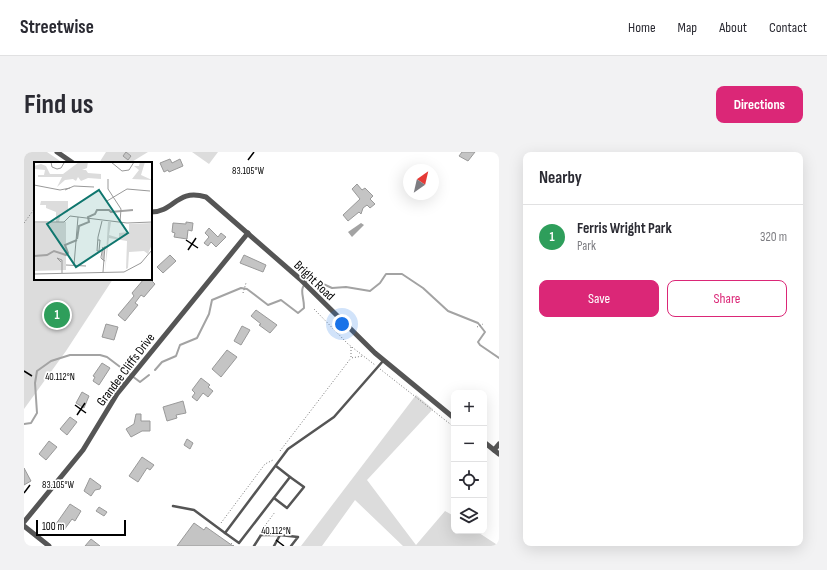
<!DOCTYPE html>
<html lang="en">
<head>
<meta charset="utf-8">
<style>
	body { margin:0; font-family:"Sofia Sans Condensed",sans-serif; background:#f2f2f3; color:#2b2b33 }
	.controls { position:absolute; right:12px; bottom:12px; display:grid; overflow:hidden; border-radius:8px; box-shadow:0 4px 16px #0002 }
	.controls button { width:36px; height:36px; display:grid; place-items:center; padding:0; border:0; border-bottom:1px solid #e1e1e2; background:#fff; color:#2b2b33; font:20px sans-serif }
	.compass { position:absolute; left:379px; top:12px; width:36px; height:36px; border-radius:50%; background:#fff; box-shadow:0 4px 16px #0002; rotate:34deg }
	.scale { position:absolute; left:12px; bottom:10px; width:90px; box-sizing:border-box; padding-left:4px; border:2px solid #000; border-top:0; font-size:11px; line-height:14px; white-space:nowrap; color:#000; -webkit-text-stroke:3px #fff; paint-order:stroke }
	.you { position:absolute; left:318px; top:172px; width:14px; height:14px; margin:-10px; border:3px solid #fff; border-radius:50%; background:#1a73e8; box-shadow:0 0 0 6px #1a73e833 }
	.badge { display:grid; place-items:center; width:26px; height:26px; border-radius:50%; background:#db2777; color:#fff; font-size:13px; font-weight:700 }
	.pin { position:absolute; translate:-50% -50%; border:2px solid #fff; box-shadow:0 1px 4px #0006 }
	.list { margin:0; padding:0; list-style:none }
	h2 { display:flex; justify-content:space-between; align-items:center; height:52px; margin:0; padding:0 16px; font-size:17px }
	h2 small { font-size:13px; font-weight:400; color:#7c7c81 }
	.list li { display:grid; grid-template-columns:26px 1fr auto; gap:12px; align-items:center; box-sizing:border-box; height:64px; padding:0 16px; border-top:1px solid #e1e1e2 }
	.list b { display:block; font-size:15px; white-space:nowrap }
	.list p { margin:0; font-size:13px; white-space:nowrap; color:#7c7c81 }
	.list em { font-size:13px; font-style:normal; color:#7c7c81 }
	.actions { display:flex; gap:8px; padding:12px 16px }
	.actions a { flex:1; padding:9px 0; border:1px solid #db2777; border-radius:8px; text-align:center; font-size:14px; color:#db2777 }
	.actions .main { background:#db2777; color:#fff }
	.icon { flex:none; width:22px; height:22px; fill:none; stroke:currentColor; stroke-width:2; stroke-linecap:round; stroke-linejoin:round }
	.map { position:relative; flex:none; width:475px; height:394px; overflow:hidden; border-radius:8px }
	header { display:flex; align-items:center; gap:24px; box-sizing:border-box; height:56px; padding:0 20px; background:#fff; border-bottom:1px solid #e1e1e2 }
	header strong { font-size:19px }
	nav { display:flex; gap:22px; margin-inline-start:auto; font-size:14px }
	.intro { display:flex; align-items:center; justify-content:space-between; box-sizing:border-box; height:96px; padding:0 24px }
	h1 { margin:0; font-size:28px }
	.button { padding:10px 18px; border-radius:8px; background:#db2777; color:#fff; font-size:14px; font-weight:700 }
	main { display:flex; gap:24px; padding:0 24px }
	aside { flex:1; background:#fff; border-radius:8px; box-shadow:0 4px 16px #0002 }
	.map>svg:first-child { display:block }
</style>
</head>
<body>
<header>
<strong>Streetwise</strong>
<nav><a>Home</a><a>Map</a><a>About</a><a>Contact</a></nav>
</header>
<div class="intro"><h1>Find us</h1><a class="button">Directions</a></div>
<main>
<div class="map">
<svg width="475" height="394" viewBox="0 0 475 394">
	<rect width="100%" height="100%" fill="#fff"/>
	<g fill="#dcdcdc">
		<polygon points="0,0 23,0 39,11 11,11 11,127 89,127 42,199 0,257"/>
		<polygon points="82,0 124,0 106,11 75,11"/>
		<polygon points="168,0 194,0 185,12"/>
		<polygon points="392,243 409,257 343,328 392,393 421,359 430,364 430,379 452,379 475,394 379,394 331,348 298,394 277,394"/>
	</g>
	<polygon fill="#a3a3a3" points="337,71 340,73 328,85 324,80"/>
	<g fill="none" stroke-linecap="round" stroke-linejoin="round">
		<g stroke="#a3a3a3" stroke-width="2">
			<path d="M131,218L138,210L152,204L156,193L173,186L185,162L188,148L217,136L223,137L244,153L257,148L274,161L280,156C280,140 273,139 286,126L308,136L322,135L346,139L356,131L362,122H378L399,136L424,159L454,171L461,180L454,190L456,193L475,206"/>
			<polyline points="0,272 7,271 13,261 11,231 13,219 27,209 46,203 76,203 83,205 116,230 125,223"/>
		</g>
	</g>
	<g fill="#c4c4c4" stroke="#999">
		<polygon points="102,0 107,4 104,8 99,4"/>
		<polygon points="438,0 451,0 444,9 435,4"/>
		<polygon points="146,7 148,11 156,7 159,14 145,20 144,18 140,20 136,11"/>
		<polygon points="333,32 338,38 341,36 349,44 346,47 351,52 346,56 343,53 339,56 337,62 335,60 324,69 319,63 336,47 328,37"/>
		<polygon points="162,70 169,71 168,79 164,78 163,87 150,85 151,81 148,80 149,71 162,72"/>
		<polygon points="185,76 194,85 197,81 202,85 192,95 187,90 184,94 180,91 185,85 181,81"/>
		<polygon points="146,103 152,109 139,121 133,115"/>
		<polygon points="220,103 242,113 239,120 216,111"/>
		<polygon points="120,127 126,127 131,132 120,145 117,143 111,151 114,153 101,169 94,163 110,144 108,141"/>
		<polygon points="232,158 253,173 246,181 235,173 237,172 227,164"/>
		<polygon points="82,172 94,175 90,188 78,185"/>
		<polygon points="218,174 226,178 217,193 210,189"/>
		<polygon points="203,198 213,205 197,225 188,217"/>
		<polygon points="78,211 86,216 75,233 69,229 71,225 69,224"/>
		<polygon points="177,226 186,233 184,235 189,239 184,245 179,241 173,249 168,245 171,241 168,238"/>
		<polygon points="58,240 65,244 60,256 52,251"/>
		<polygon points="159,249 162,261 152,263 153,266 143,269 139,255"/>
		<polygon points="112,262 117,262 117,269 126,269 126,279 118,279 107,285 102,277 110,272"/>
		<polygon points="46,265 53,270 43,283 36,277"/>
		<polygon points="163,287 169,291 166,297 160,293"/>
		<polygon points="25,289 33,295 22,308 15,302"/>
		<polygon points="118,305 130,313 126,318 123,316 114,330 105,324"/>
		<polygon points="0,316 7,329 0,333"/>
		<polygon points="66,326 77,334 76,337 71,338 67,344 60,339"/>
		<polygon points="46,352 57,359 51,369 48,367 40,378 32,372"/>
		<polygon points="75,355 83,360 80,364 72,359"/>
		<polygon points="170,371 180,378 182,375 209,394 153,394"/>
		<polygon points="67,387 76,394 61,394"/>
	</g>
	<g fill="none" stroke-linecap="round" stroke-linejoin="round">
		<g stroke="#777" stroke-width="1" stroke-dasharray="1 2" stroke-linecap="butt">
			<polyline points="0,71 11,56"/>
			<polyline points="219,141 222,131"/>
			<polyline points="290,157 324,192 351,213"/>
			<polyline points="453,175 459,172"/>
			<polyline points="327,195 327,206 339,204"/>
			<polyline points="356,217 430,275"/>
			<polyline points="256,299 327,206"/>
			<polyline points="197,371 241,312 249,308"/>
			<polyline points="237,379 251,360"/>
			<polyline points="207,391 210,394"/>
		</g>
		<g stroke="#555" stroke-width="2.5">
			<polyline points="252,314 266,325 215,391 201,381 264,297 310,265 359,209"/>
			<polyline points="250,346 263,356 280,335 266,325"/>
			<polyline points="149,354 170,358 201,381"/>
			<polyline points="256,383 274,385 267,394"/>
			<polyline points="230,394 237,383 256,383 250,394"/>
		</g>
		<g stroke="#555" stroke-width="5">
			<polyline points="33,0 49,11"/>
			<path d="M127,60C151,60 152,36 182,45L276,127L351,201L430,266"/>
			<polyline points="460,290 475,302"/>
			<polyline points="470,298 475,292"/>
			<polyline points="0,370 59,298 93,242 224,81"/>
			<polyline points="0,374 25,394"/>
		</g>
	</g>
	<path fill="none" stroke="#000" stroke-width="1.5" d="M224,8L230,0M162,88L174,96M164,98L172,86M0,219L8,224M51,253L62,261M53,263L61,251M0,341L6,333M252,388L260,394"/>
	<g text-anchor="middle" stroke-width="3.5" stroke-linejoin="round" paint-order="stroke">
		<g font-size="13" fill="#000" stroke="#fff">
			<text transform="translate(291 128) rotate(44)" y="5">Bright Road</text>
			<text transform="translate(101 217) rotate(-53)" y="5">Grandee Cliffs Drive</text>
		</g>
	</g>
	<g transform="translate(10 10)">
		<rect width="118" height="118" fill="#fff"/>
		<path d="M45,0H54L53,6L48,8H52L54,11L67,12V17L54,16L47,19L44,15L42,19L39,17L31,18L23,25L28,15H4V13H10L11,8L0,7V4L7,2L12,4L16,12H29ZM106,0H111L107,13L118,18L98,17L105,8L100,4H105ZM7,39H34V50L27,51L25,60H22V50L12,46V43H6ZM32,60V108L0,109V61ZM74,60H77L75,73L85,76V71L95,70V62L118,61V82L114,92L110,89L95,90L94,106L92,107L93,79L75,76L71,109Z" fill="#dcdcdc"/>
		<path fill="none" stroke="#a3a3a3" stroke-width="2" d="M43,77L45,64L55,60L54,55L61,52L63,48H75L77,50L99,48M0,94L13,93L20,89L32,93L34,91L31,83L43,78"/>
		<path fill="none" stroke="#999" stroke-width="1" d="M17,0L18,5L23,7L27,6L30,1M21,0H38M77,0L88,9L95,8L100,0M74,17V27L87,47L86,60M0,23L26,28L36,26M31,28L40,24L60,25M73,39L93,27L116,29M0,60H30L36,54L93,61L118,60M64,78H66L65,89H63L64,75L68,59M69,98V85L67,95V96L69,98L71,99M27,100L23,96L28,98V111M32,103L52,104M40,103L44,55M69,110L71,84M0,112L90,110L107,101L118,88M31,118H74"/>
		<path fill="#0f766e" fill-opacity="0.15" stroke="#0f766e" stroke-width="2" d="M65,28L94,71L42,105L13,62Z"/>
		<rect width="118" height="118" fill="none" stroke="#000" stroke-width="2"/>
	</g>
	<g font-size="10" text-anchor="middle" fill="#000" stroke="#fff" stroke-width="3.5" stroke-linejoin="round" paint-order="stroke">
		<text x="224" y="22">83.105°W</text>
		<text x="36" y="228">40.112°N</text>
		<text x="34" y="336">83.105°W</text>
		<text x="252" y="382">40.112°N</text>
	</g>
</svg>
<div class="controls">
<button>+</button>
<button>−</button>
<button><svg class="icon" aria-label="locate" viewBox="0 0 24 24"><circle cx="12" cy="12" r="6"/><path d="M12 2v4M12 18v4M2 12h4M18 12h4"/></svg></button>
<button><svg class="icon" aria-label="layers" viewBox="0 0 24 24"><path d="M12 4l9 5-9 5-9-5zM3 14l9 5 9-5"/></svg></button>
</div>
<svg class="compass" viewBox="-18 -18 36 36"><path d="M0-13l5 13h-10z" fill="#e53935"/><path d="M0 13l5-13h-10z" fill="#7c7c81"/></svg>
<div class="scale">100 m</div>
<div class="you"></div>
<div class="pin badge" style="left:33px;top:163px;background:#2e9e5b">1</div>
</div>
<aside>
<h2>Nearby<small></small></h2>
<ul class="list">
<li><span class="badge" style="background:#2e9e5b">1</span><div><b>Ferris Wright Park</b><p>Park</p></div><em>320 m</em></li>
</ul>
<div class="actions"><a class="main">Save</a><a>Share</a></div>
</aside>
</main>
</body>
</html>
